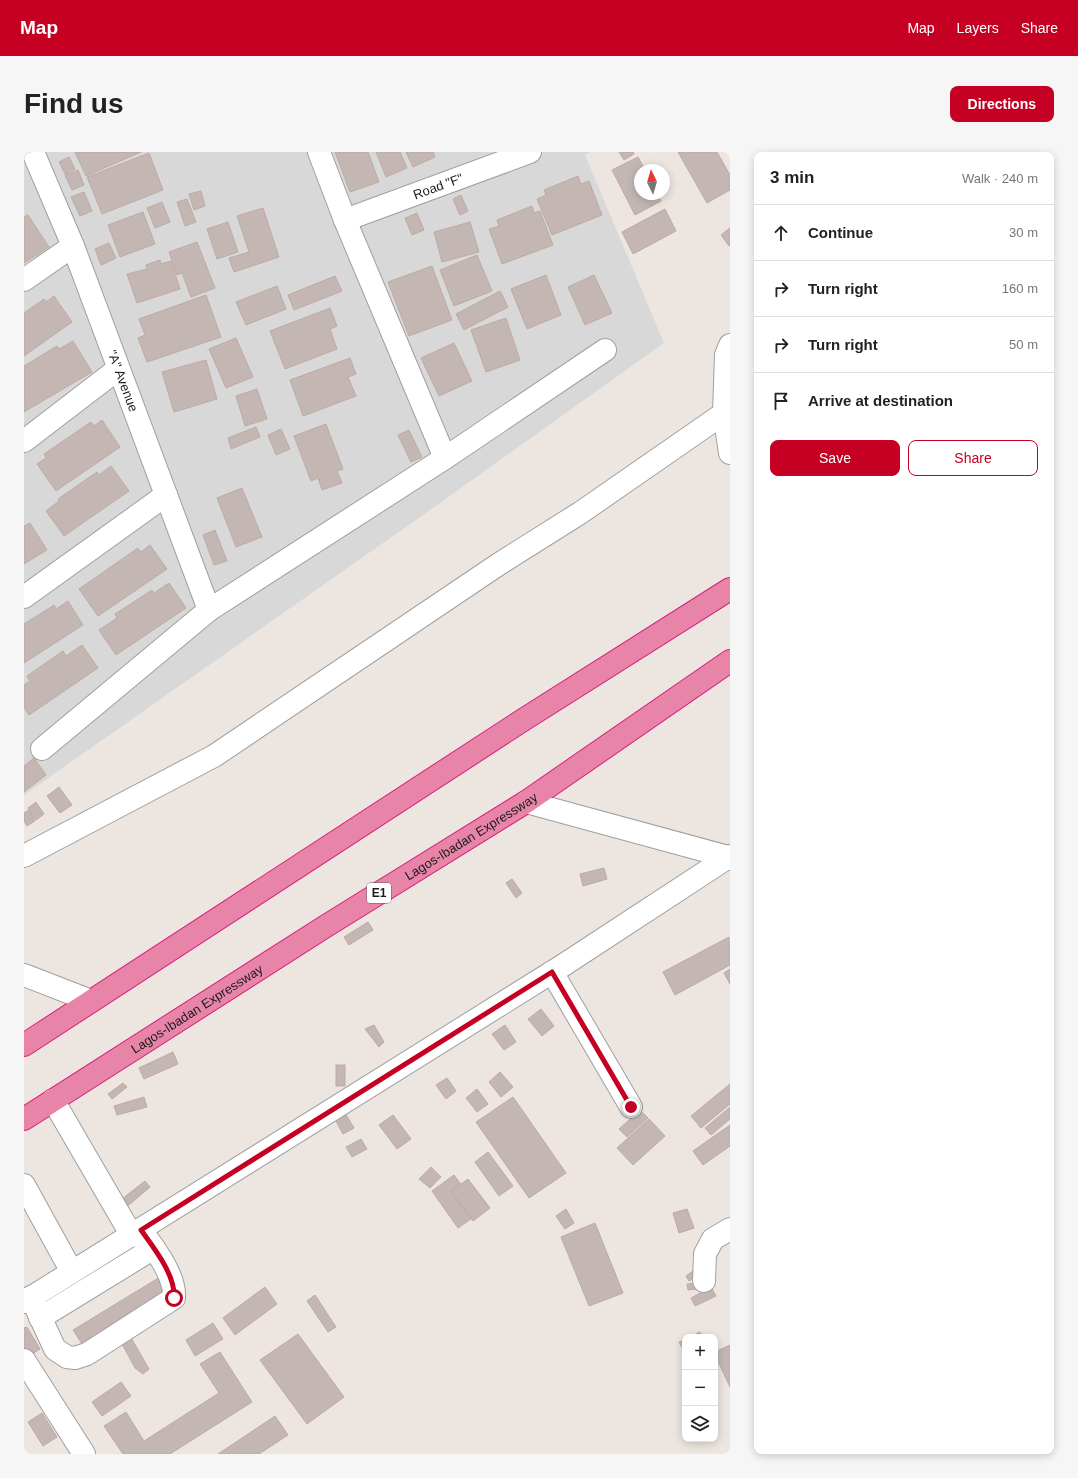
<!DOCTYPE html>
<html lang="en">
<head>
<meta charset="utf-8">
<style>
	body { margin:0; font-family:Helvetica,sans-serif; background:#f6f6f6; color:#222 }
	.controls { position:absolute; right:12px; bottom:12px; display:grid; overflow:hidden; border-radius:8px; box-shadow:0 2px 10px #0003 }
	.controls button { width:36px; height:36px; display:grid; place-items:center; padding:0; border:0; border-bottom:1px solid #e0e0e0; background:#fff; color:#222; font:20px sans-serif }
	.compass { position:absolute; left:610px; top:12px; width:36px; height:36px; border-radius:50%; background:#fff; box-shadow:0 2px 10px #0003; rotate:355deg }
	.stop { position:absolute; width:12px; height:12px; margin:-9px; border:3px solid #c50022; border-radius:50%; background:#fff }
	.stop.end { background:#c50022; border-color:#fff; box-shadow:0 1px 4px #0008 }
	.list { margin:0; padding:0; list-style:none }
	h2 { display:flex; justify-content:space-between; align-items:center; height:52px; margin:0; padding:0 16px; font-size:17px }
	h2 small { font-size:13px; font-weight:400; color:#767676 }
	.list li { display:grid; grid-template-columns:26px 1fr auto; gap:12px; align-items:center; box-sizing:border-box; height:56px; padding:0 16px; border-top:1px solid #e0e0e0 }
	.list b { display:block; font-size:15px; white-space:nowrap }
	.list em { font-size:13px; font-style:normal; color:#767676 }
	.actions { display:flex; gap:8px; padding:12px 16px }
	.actions a { flex:1; padding:9px 0; border:1px solid #c50022; border-radius:8px; text-align:center; font-size:14px; color:#c50022 }
	.actions .main { background:#c50022; color:#fff }
	.icon { flex:none; width:22px; height:22px; fill:none; stroke:currentColor; stroke-width:2; stroke-linecap:round; stroke-linejoin:round }
	.map { position:relative; flex:none; width:706px; height:1302px; overflow:hidden; border-radius:8px }
	header { display:flex; align-items:center; gap:24px; box-sizing:border-box; height:56px; padding:0 20px; background:#c50022; color:#fff }
	header strong { font-size:19px }
	nav { display:flex; gap:22px; margin-inline-start:auto; font-size:14px }
	.intro { display:flex; align-items:center; justify-content:space-between; box-sizing:border-box; height:96px; padding:0 24px }
	h1 { margin:0; font-size:28px }
	.button { padding:10px 18px; border-radius:8px; background:#c50022; color:#fff; font-size:14px; font-weight:700 }
	main { display:flex; gap:24px; padding:0 24px }
	aside { flex:1; background:#fff; border-radius:8px; box-shadow:0 2px 10px #0003 }
	.map>svg:first-child { display:block }
</style>
</head>
<body>
<header>
<strong>Map</strong>
<nav><a>Map</a><a>Layers</a><a>Share</a></nav>
</header>
<div class="intro"><h1>Find us</h1><a class="button">Directions</a></div>
<main>
<div class="map">
<svg width="706" height="1302" viewBox="0 0 706 1302">
	<rect width="100%" height="100%" fill="#ede6e0"/>
	<polygon fill="#d9d8d8" points="0,0 567,0 561,3 640,191 419,349 0,643"/>
	<g fill="#c4b7b3" stroke="#beaaa2">
		<polygon points="51,0 117,0 62,24"/>
		<polygon points="311,0 344,0 355,30 326,40"/>
		<polygon points="352,0 376,0 383,16 362,25"/>
		<polygon points="382,0 409,0 411,5 389,15"/>
		<polygon points="595,0 609,0 610,2 600,8"/>
		<polygon points="654,0 693,0 706,23 706,38 683,51"/>
		<polygon points="125,1 139,38 78,62 63,25"/>
		<polygon points="45,5 51,17 41,22 35,10"/>
		<polygon points="614,5 621,18 616,18 616,42 634,42 637,49 611,63 588,18"/>
		<polygon points="54,18 60,33 48,38 41,23"/>
		<polygon points="554,24 557,32 565,29 578,63 528,83 513,47 522,43 520,38"/>
		<polygon points="177,39 181,54 170,58 165,42"/>
		<polygon points="60,40 68,59 56,64 47,45"/>
		<polygon points="437,43 444,59 436,63 429,47"/>
		<polygon points="163,47 172,70 161,74 153,50"/>
		<polygon points="138,50 146,70 131,76 123,56"/>
		<polygon points="508,54 510,61 516,59 529,93 478,112 465,77 475,74 473,68"/>
		<polygon points="239,56 255,105 210,120 205,106 225,100 213,64"/>
		<polygon points="641,57 652,79 609,102 598,80"/>
		<polygon points="119,60 131,92 96,105 84,73"/>
		<polygon points="393,61 400,78 388,83 381,66"/>
		<polygon points="4,63 25,95 0,111 0,65"/>
		<polygon points="204,70 214,100 193,107 183,77"/>
		<polygon points="446,70 455,100 418,110 410,80"/>
		<polygon points="706,76 706,93 705,94 697,83"/>
		<polygon points="173,90 191,136 167,145 158,121 153,123 145,100"/>
		<polygon points="85,91 92,106 77,113 71,97"/>
		<polygon points="453,103 468,139 430,154 416,118"/>
		<polygon points="136,108 137,112 147,109 156,137 113,151 103,122 123,117 122,113"/>
		<polygon points="408,114 428,168 385,184 364,130"/>
		<polygon points="522,123 537,163 503,177 487,137"/>
		<polygon points="570,123 588,161 561,173 544,135"/>
		<polygon points="311,124 318,139 270,158 264,143"/>
		<polygon points="253,134 262,157 222,173 212,150"/>
		<polygon points="476,139 484,155 440,178 432,162"/>
		<polygon points="182,143 197,185 123,210 114,186 121,183 115,167"/>
		<polygon points="30,144 48,170 0,204 0,161 20,147 22,150"/>
		<polygon points="306,156 313,174 306,177 313,197 261,217 246,179"/>
		<polygon points="482,166 496,208 462,220 447,178"/>
		<polygon points="212,186 229,225 202,236 185,197"/>
		<polygon points="49,189 68,220 0,260 0,214 33,194 35,197"/>
		<polygon points="430,191 448,229 415,244 397,206"/>
		<polygon points="326,206 332,222 324,225 332,244 279,264 266,228"/>
		<polygon points="182,208 193,247 150,260 138,220"/>
		<polygon points="233,237 243,267 221,274 212,244"/>
		<polygon points="78,268 96,295 32,339 13,312 22,306 20,302 67,270 70,274"/>
		<polygon points="302,272 319,317 313,319 318,331 298,338 294,326 287,329 270,284"/>
		<polygon points="232,275 236,285 207,297 204,286"/>
		<polygon points="257,277 266,297 252,303 244,283"/>
		<polygon points="385,278 398,305 387,310 374,283"/>
		<polygon points="87,314 105,339 40,384 22,359 35,349 34,347 73,320 75,323"/>
		<polygon points="218,336 238,385 212,395 193,346"/>
		<polygon points="6,371 23,398 0,412 0,374"/>
		<polygon points="191,378 203,409 190,413 179,383"/>
		<polygon points="126,393 143,417 74,464 55,437 114,396 117,400"/>
		<polygon points="145,431 162,456 92,503 75,478 93,466 91,462 128,438 130,441"/>
		<polygon points="44,449 59,473 0,511 0,472 30,453 32,457"/>
		<polygon points="58,493 74,516 5,563 0,556 0,533 6,529 3,524 39,499 42,504"/>
		<polygon points="10,606 22,623 0,640 0,614"/>
		<polygon points="35,635 48,653 36,661 23,644"/>
		<polygon points="12,650 20,662 12,668 4,656"/>
		<polygon points="5,658 11,669 3,674 0,669 0,661"/>
		<polygon points="580,716 583,727 559,734 556,722"/>
		<polygon points="488,727 498,741 492,746 482,731"/>
		<polygon points="344,770 349,778 325,793 320,785"/>
		<polygon points="705,785 706,813 651,843 639,820"/>
		<polygon points="706,817 706,832 700,821"/>
		<polygon points="517,857 530,874 518,884 504,867"/>
		<polygon points="350,873 360,890 355,895 341,877"/>
		<polygon points="481,873 492,890 480,898 468,882"/>
		<polygon points="149,900 154,912 120,927 115,916"/>
		<rect x="312" y="913" width="9" height="21"/>
		<polygon points="476,920 489,935 477,945 465,930"/>
		<polygon points="423,926 432,939 422,947 412,933"/>
		<polygon points="99,931 103,935 88,947 84,942"/>
		<polygon points="706,932 706,952 677,976 667,964"/>
		<polygon points="453,937 464,952 453,960 442,946"/>
		<polygon points="120,945 123,955 93,963 90,954"/>
		<polygon points="489,945 542,1021 505,1046 452,970"/>
		<polygon points="706,955 706,967 687,983 681,976"/>
		<polygon points="616,958 624,966 603,985 595,977"/>
		<polygon points="321,961 330,976 319,982 311,967"/>
		<polygon points="369,963 387,987 373,997 355,973"/>
		<polygon points="625,967 641,984 609,1013 593,996"/>
		<polygon points="706,973 706,994 679,1013 669,999"/>
		<polygon points="337,987 343,997 328,1005 322,995"/>
		<polygon points="464,1000 489,1034 475,1044 451,1010"/>
		<polygon points="407,1015 417,1025 406,1036 395,1027"/>
		<polygon points="430,1023 457,1060 434,1076 408,1039"/>
		<polygon points="444,1027 466,1056 449,1069 427,1039"/>
		<polygon points="121,1029 126,1035 100,1057 94,1050"/>
		<polygon points="542,1057 550,1071 541,1077 532,1064"/>
		<polygon points="663,1057 670,1076 655,1081 649,1061"/>
		<polygon points="571,1071 599,1141 565,1154 537,1085"/>
		<polygon points="676,1114 677,1122 665,1129 662,1124"/>
		<polygon points="136,1125 148,1145 62,1198 49,1178"/>
		<polygon points="673,1131 673,1137 664,1138 663,1132"/>
		<polygon points="241,1135 253,1152 211,1183 199,1166"/>
		<polygon points="687,1135 692,1144 671,1154 667,1146"/>
		<polygon points="291,1143 312,1175 304,1180 283,1149"/>
		<polygon points="189,1171 199,1187 171,1204 162,1188"/>
		<polygon points="3,1175 16,1197 5,1204 0,1196 0,1176"/>
		<polygon points="676,1180 678,1185 666,1185"/>
		<polygon points="274,1182 320,1245 283,1272 236,1208"/>
		<polygon points="106,1184 125,1217 119,1222 111,1216 97,1190"/>
		<polygon points="661,1188 661,1199 660,1199 655,1190"/>
		<polygon points="706,1193 706,1235 691,1203 691,1200"/>
		<polygon points="196,1200 228,1250 146,1302 99,1302 80,1274 102,1260 120,1289 195,1241 176,1212"/>
		<polygon points="97,1230 107,1244 78,1264 68,1250"/>
		<polygon points="18,1261 33,1285 19,1294 4,1270"/>
		<polygon points="251,1264 264,1283 235,1302 194,1302"/>
	</g>
	<g fill="none" stroke-linecap="round" stroke-linejoin="round">
		<defs>
			<g id="minor">
				<path id="s1" d="M9,0L49,94L185,458"/>
				<polyline points="295,0 321,68 421,306"/>
				<path id="s2" d="M321,68L506,0"/>
				<polyline points="0,128 49,94"/>
				<polyline points="706,193 702,203 700,261 706,301"/>
				<polyline points="0,289 94,217"/>
				<polyline points="0,445 142,343"/>
				<polyline points="18,597 185,458 421,306 581,198"/>
				<polyline points="502,650 704,705 706,707"/>
				<polyline points="0,704 190,604 475,412 556,361 706,257"/>
				<polyline points="528,820 607,955"/>
				<polyline points="0,823 67,849"/>
				<polyline points="29,948 108,1084"/>
				<polyline points="0,1033 48,1120"/>
				<polyline points="680,1129 681,1102 689,1087 706,1077"/>
				<path d="M7,1145L31,1197L43,1205L51,1206L63,1202L150,1146C152,1124 130,1096 117,1078"/>
				<polyline points="0,1150 538,814 706,704"/>
				<polyline points="16,1166 130,1096"/>
				<polyline points="0,1208 60,1302"/>
			</g>
			<g id="highway">
				<polyline points="0,893 499,568 706,437"/>
				<path id="s3" d="M0,967L302,774L502,650L706,509"/>
			</g>
		</defs>
		<use href="#minor" stroke="#9f9f9f" stroke-width="24"/>
		<use href="#highway" stroke="#d7207e" stroke-width="24"/>
		<use href="#minor" stroke="#fff" stroke-width="22"/>
		<use href="#highway" stroke="#e784a8" stroke-width="22"/>
	</g>
	<g fill="none" stroke-linecap="round" stroke-linejoin="round">
		<path stroke="#c50022" stroke-width="5" d="M150,1146C152,1124 130,1096 117,1078L528,820L607,955"/>
	</g>
	<g text-anchor="middle" stroke-width="3" stroke-linejoin="round" paint-order="stroke">
		<rect fill="#fff" stroke="#5f5f5f" stroke-width="1" x="343" y="731" width="24" height="20" rx="3"/>
		<g font-size="12" font-weight="bold" fill="#1b1b1b">
			<text x="355" y="745">E1</text>
		</g>
		<g font-size="13" fill="#1b1b1b" stroke="#fff">
			<text dy="5" stroke="none"><textPath href="#s2" startOffset="99">Road "F"</textPath></text>
			<text dy="5" stroke="none"><textPath href="#s1" startOffset="246">"A" Avenue</textPath></text>
			<text dy="5" stroke="none"><textPath href="#s3" startOffset="529">Lagos-Ibadan Expressway</textPath></text>
			<text dy="5" stroke="none"><textPath href="#s3" startOffset="205">Lagos-Ibadan Expressway</textPath></text>
		</g>
	</g>
</svg>
<div class="controls">
<button>+</button>
<button>−</button>
<button><svg class="icon" aria-label="layers" viewBox="0 0 24 24"><path d="M12 4l9 5-9 5-9-5zM3 14l9 5 9-5"/></svg></button>
</div>
<svg class="compass" viewBox="-18 -18 36 36"><path d="M0-13l5 13h-10z" fill="#e53935"/><path d="M0 13l5-13h-10z" fill="#767676"/></svg>
<div class="stop" style="left:150px;top:1146px"></div>
<div class="stop end" style="left:607px;top:955px"></div>
</div>
<aside>
<h2>3 min<small>Walk · 240 m</small></h2>
<ul class="list">
<li><svg class="icon" aria-label="ahead" viewBox="0 0 24 24"><path d="M12 20V5M6 11l6-6 6 6"/></svg><div><b>Continue</b></div><em>30 m</em></li>
<li><svg class="icon" aria-label="right" viewBox="0 0 24 24"><path d="M7 20v-9h11M14 6l5 5-5 5"/></svg><div><b>Turn right</b></div><em>160 m</em></li>
<li><svg class="icon" aria-label="right" viewBox="0 0 24 24"><path d="M7 20v-9h11M14 6l5 5-5 5"/></svg><div><b>Turn right</b></div><em>50 m</em></li>
<li><svg class="icon" aria-label="arrive" viewBox="0 0 24 24"><path d="M6 21V4h12l-3 4 3 4H6"/></svg><div><b>Arrive at destination</b></div></li>
</ul>
<div class="actions"><a class="main">Save</a><a>Share</a></div>
</aside>
</main>
</body>
</html>
